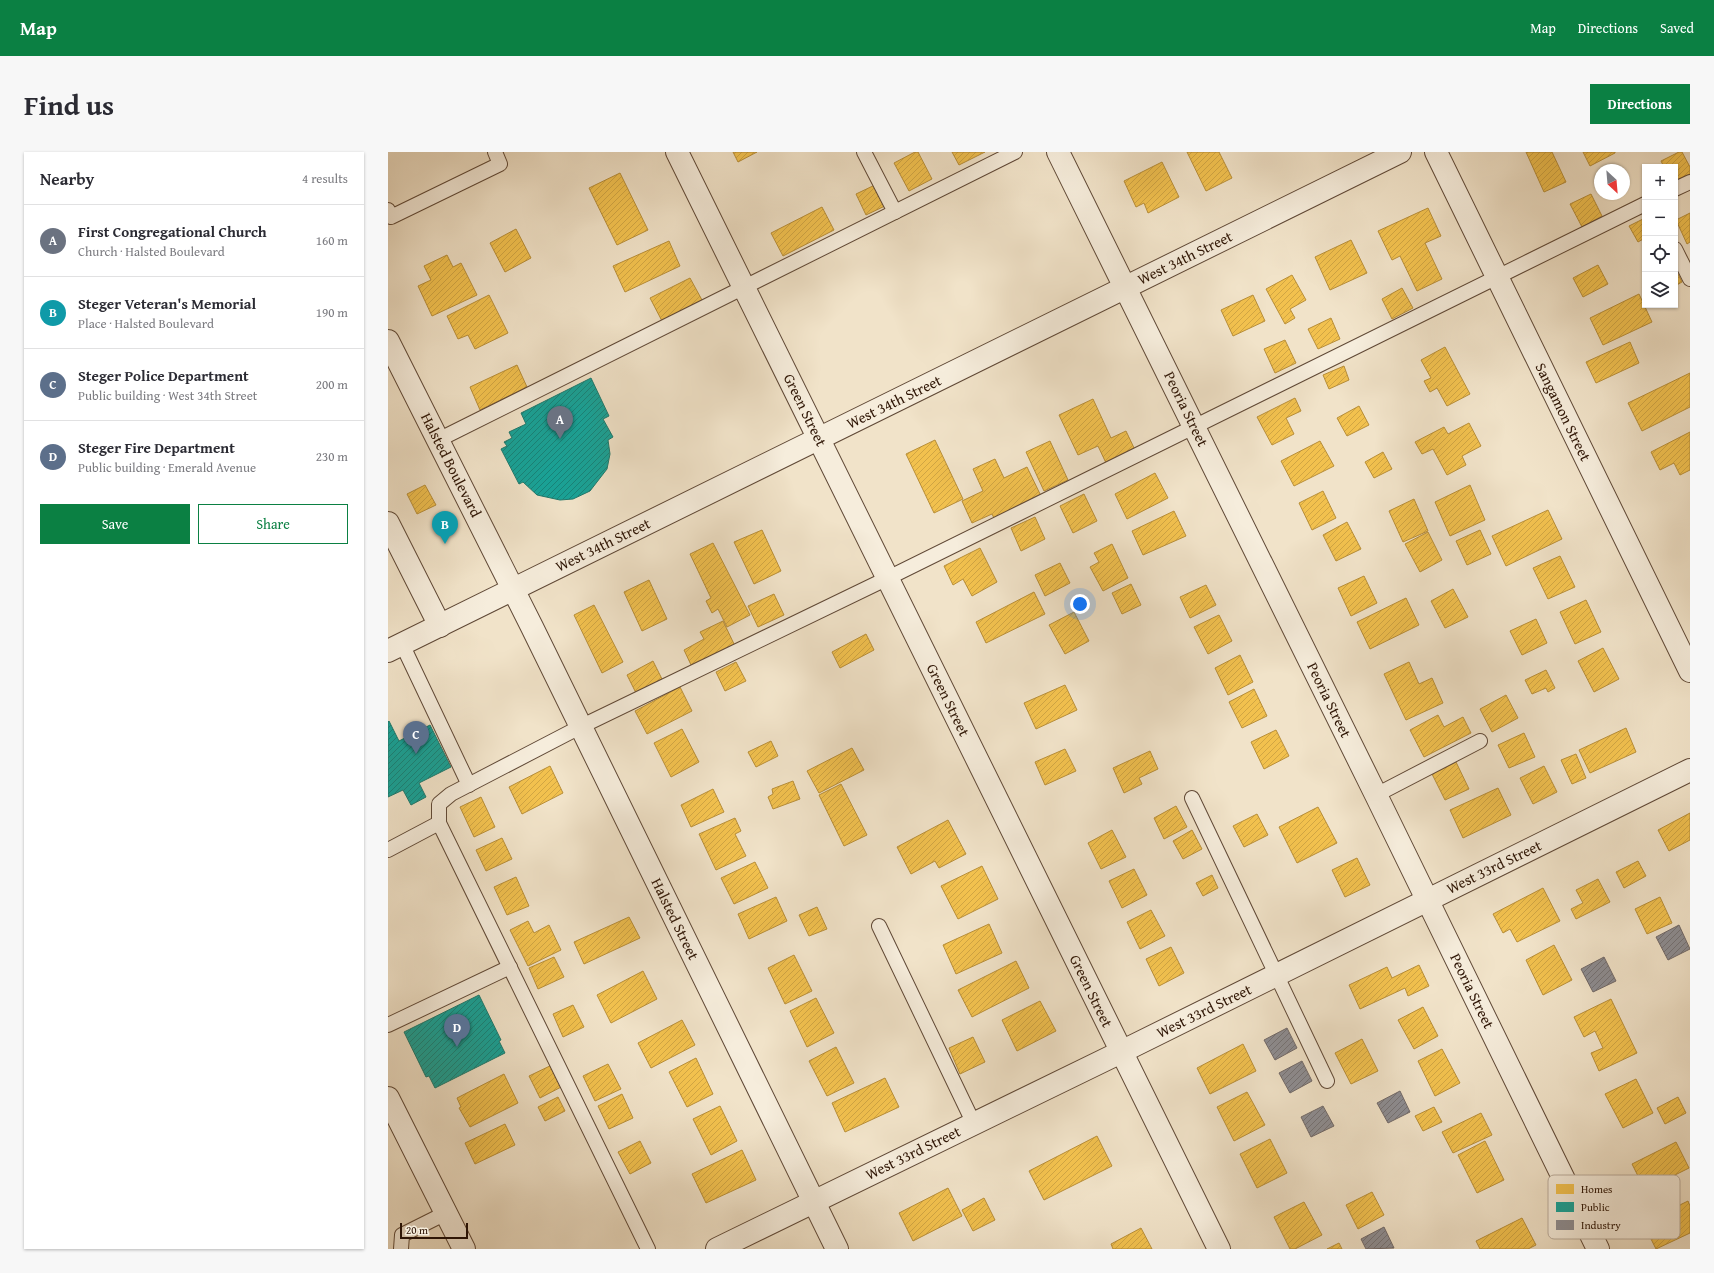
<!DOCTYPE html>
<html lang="en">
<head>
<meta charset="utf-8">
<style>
	body { margin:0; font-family:"Gentium Book Plus",serif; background:#f7f7f7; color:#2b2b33 }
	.controls { position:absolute; right:12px; top:12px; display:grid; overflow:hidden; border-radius:0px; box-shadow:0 1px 3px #0004 }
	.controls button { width:36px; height:36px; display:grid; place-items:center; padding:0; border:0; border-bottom:1px solid #e1e1e2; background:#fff; color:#2b2b33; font:20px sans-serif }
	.compass { position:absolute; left:1206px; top:12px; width:36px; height:36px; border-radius:50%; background:#fff; box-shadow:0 1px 3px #0004; rotate:154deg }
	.scale { position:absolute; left:12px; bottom:10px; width:68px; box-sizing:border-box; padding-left:4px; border:2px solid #2f1606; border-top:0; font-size:11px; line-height:14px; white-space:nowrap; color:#2f1606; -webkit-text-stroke:3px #f6eddc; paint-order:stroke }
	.you { position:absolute; left:692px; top:452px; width:14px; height:14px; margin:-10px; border:3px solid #fff; border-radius:50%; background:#1a73e8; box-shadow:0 0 0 6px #1a73e833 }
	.badge { display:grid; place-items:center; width:26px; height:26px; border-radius:50%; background:#0b8043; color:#fff; font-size:13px; font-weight:700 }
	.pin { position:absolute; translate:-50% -33px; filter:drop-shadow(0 1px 2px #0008) }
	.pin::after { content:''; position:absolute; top:21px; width:14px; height:12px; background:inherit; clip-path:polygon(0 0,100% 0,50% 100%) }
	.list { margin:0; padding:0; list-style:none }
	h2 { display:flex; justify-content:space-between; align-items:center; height:52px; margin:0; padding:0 16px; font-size:17px }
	h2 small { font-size:13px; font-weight:400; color:#7c7c81 }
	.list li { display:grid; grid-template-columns:26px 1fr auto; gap:12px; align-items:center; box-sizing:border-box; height:72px; padding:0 16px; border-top:1px solid #e1e1e2 }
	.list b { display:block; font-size:15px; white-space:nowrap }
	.list p { margin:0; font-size:13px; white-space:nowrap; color:#7c7c81 }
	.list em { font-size:13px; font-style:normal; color:#7c7c81 }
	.actions { display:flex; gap:8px; padding:12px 16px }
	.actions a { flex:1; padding:9px 0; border:1px solid #0b8043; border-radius:0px; text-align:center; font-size:14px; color:#0b8043 }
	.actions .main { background:#0b8043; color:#fff }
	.icon { flex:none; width:22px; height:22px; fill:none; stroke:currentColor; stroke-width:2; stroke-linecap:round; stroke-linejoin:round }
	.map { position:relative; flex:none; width:1302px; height:1097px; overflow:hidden; border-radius:0px }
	header { display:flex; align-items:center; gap:24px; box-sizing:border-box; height:56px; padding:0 20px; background:#0b8043; color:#fff }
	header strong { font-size:19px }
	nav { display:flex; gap:22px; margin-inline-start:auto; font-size:14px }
	.intro { display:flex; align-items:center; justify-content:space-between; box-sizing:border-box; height:96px; padding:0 24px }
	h1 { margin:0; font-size:28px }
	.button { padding:10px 18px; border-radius:0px; background:#0b8043; color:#fff; font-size:14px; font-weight:700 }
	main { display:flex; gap:24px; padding:0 24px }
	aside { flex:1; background:#fff; border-radius:0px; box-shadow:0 1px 3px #0004 }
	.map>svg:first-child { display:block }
</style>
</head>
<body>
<header>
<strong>Map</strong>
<nav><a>Map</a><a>Directions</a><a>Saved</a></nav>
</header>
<div class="intro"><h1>Find us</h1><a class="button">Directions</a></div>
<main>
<aside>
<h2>Nearby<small>4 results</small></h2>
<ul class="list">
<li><span class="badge" style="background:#6b7280">A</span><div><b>First Congregational Church</b><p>Church · Halsted Boulevard</p></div><em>160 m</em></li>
<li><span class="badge" style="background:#0f9aa8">B</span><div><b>Steger Veteran's Memorial</b><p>Place · Halsted Boulevard</p></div><em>190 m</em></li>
<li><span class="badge" style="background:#5c6f8a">C</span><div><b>Steger Police Department</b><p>Public building · West 34th Street</p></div><em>200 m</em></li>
<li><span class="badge" style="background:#5c6f8a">D</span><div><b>Steger Fire Department</b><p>Public building · Emerald Avenue</p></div><em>230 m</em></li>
</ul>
<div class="actions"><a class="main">Save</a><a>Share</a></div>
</aside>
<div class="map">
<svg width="1302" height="1097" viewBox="0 0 1302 1097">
	<defs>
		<pattern id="homes-hatch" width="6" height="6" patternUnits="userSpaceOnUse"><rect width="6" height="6" fill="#f2c14e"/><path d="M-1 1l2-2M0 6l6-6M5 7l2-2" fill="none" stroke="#d0a543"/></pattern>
		<pattern id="public-hatch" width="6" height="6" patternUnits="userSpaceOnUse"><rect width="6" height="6" fill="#17a398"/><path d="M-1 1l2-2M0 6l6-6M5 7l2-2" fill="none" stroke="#15847a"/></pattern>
		<pattern id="industry-hatch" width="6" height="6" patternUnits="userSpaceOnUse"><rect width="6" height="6" fill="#8d8d92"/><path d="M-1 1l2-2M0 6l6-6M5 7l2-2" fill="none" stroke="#747275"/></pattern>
	</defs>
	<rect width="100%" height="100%" fill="#f1e3c9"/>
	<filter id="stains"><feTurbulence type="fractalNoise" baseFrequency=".005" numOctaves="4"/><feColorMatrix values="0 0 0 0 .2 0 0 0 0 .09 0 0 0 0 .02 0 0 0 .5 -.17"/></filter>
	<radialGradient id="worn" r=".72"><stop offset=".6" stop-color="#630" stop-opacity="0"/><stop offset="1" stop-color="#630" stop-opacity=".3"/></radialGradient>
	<g fill="url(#homes-hatch)" stroke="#b88e38">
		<polygon points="345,0 369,0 350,10"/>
		<polygon points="527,0 530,0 544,27 521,39 506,11"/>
		<polygon points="564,0 597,0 571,13"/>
		<polygon points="799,0 831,0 844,26 818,39"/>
		<polygon points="1138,0 1164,0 1178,30 1156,40"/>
		<polygon points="1195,0 1227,0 1227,1 1202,14"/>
		<polygon points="1291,0 1294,0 1302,15 1302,22 1287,30 1287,15 1276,15 1273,9"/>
		<polygon points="774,10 791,45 760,61 756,51 748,55 736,29"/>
		<polygon points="232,21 260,78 229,93 201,36"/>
		<polygon points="489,32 499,53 478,63 468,42"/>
		<polygon points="1203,42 1214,64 1194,75 1182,52"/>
		<polygon points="434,55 446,78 395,104 383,81"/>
		<polygon points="1040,56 1053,84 1037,91 1054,127 1029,139 1012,104 1004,108 990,79"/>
		<polygon points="1302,61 1302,90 1299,92 1288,68"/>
		<polygon points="1257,66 1257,86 1250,90 1241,74"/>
		<polygon points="128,77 143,106 117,120 102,91"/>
		<polygon points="963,88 979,121 942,138 927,105"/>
		<polygon points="281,89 292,114 237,140 225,114"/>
		<polygon points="59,103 65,115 73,111 89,143 44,164 30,134 43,128 36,114"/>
		<polygon points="1210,113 1220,132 1195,145 1185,126"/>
		<polygon points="1287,116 1294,130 1287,134"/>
		<polygon points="904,123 918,148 902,157 907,166 897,172 878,137"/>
		<polygon points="302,126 314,148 274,169 262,146"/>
		<polygon points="1014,136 1025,156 1004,167 994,147"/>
		<polygon points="1251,142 1264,170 1215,193 1202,166"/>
		<polygon points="101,143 120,181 87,197 80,183 70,187 59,164"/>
		<polygon points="865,143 877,169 845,184 833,158"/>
		<polygon points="943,166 952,187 930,197 920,177"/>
		<polygon points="897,188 908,211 887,221 876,197"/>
		<polygon points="1242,190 1251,211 1208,231 1198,210"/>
		<polygon points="1057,195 1082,242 1059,254 1049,236 1042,240 1036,229 1043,226 1033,208"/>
		<polygon points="129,213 139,235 92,258 82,235"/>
		<polygon points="956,214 961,228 941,237 935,223"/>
		<polygon points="1302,221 1302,255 1254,279 1240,251"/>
		<polygon points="907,246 913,259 898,266 906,282 884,293 869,265"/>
		<polygon points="705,247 723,286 738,279 747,298 718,311 710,294 690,303 671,263"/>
		<polygon points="971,254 981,273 959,284 949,266"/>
		<polygon points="1081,271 1093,294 1074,304 1078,313 1059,323 1045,297 1034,302 1027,290 1056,275 1060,282"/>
		<polygon points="1302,280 1302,318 1292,323 1286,311 1272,318 1263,300"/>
		<polygon points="547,288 575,347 546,361 518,302"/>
		<polygon points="662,289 680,328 656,339 638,300"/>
		<polygon points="932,289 946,314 906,334 893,309"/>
		<polygon points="995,300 1004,317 986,326 977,310"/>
		<polygon points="607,307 616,326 639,315 653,344 606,366 604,362 584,371 574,349 595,339 585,317"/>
		<polygon points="767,321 780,346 739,367 727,342"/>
		<polygon points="37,333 48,353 29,362 19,342"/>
		<polygon points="1082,333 1097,368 1062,384 1047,350"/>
		<polygon points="935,339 948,366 924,378 911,351"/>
		<polygon points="696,342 709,369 685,381 672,354"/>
		<polygon points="1026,347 1040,379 1015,390 1001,359"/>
		<polygon points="1160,358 1174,387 1118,414 1104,384"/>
		<polygon points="786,359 798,384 755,403 744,379"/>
		<polygon points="647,365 657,387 633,399 623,376"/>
		<polygon points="959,370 973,397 948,409 935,383"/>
		<polygon points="374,378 393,419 366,432 346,390"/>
		<polygon points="1092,378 1103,402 1079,413 1068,389"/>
		<polygon points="1040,380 1054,408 1032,420 1017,392"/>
		<polygon points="325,391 362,463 339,475 330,457 324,461 318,449 323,446 302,402"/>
		<polygon points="724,392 740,426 715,439 702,415 711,410 706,401"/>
		<polygon points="592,396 609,430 584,444 575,427 565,433 556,414"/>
		<polygon points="1172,404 1187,435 1160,447 1145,416"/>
		<polygon points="672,411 682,431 657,444 647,423"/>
		<polygon points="976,424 989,451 963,464 950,436"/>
		<polygon points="261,428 279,467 254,479 236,440"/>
		<polygon points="743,432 753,453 734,462 724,441"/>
		<polygon points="818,433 828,453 802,466 792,445"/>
		<polygon points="1065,437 1080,465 1057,476 1043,449"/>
		<polygon points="646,440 657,462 598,491 588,470"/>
		<polygon points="386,442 396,463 370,475 360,454"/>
		<polygon points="1018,446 1031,473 982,497 969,470"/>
		<polygon points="1198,448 1213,480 1187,492 1172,460"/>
		<polygon points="206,453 235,510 214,521 186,463"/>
		<polygon points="686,460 701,489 677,502 661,473"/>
		<polygon points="831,463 844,489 820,502 806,475"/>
		<polygon points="1148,467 1159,491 1134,503 1122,479"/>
		<polygon points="335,469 347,494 304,515 296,498 316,487 312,480"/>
		<polygon points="478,482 486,498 452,516 444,500"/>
		<polygon points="1215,496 1231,527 1206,540 1190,509"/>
		<polygon points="852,503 865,530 840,543 827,516"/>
		<polygon points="265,509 274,527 248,541 239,523"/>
		<polygon points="348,510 358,529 337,539 328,520"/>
		<polygon points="1021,510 1031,532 1044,526 1055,551 1018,568 996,522"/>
		<polygon points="1158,518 1167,536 1160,540 1158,536 1144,542 1137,528"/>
		<polygon points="677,533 689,558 648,577 636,551"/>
		<polygon points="292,535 304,559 259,582 247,559"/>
		<polygon points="866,537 879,564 854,576 841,550"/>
		<polygon points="1118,543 1130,566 1104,580 1092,557"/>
		<polygon points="1050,563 1056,575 1075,565 1083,581 1036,605 1022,578"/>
		<polygon points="1238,576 1248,600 1202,621 1191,598"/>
		<polygon points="294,577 311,610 283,625 266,591"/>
		<polygon points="888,578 901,604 876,617 863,590"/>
		<polygon points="1136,581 1147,605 1121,616 1110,593"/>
		<polygon points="383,589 390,604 368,615 360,600"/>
		<polygon points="464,596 476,618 431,641 419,619"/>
		<polygon points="677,597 688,619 657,633 647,610"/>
		<polygon points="762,599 770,617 751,626 754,632 736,641 725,616"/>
		<polygon points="1188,602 1198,626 1184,632 1173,608"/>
		<polygon points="1068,610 1081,637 1057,648 1044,622"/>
		<polygon points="162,614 175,641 134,662 121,635"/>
		<polygon points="1156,614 1169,640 1145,652 1132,626"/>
		<polygon points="405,629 412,647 385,657 380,645 385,642 384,637"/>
		<polygon points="453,632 479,683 456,694 431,643"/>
		<polygon points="1110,636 1123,663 1075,686 1062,658"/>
		<polygon points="325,637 336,660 303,675 293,653"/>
		<polygon points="93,645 107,675 86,685 72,655"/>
		<polygon points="788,654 799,675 776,687 766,666"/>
		<polygon points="930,655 949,691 909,711 891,675"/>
		<polygon points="1302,661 1302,688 1281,699 1270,678"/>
		<polygon points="869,662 880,683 856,695 845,674"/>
		<polygon points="347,666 353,679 347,682 358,704 328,718 311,682"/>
		<polygon points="560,668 578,702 551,716 547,709 523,722 509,695"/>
		<polygon points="724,678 738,705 713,717 700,691"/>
		<polygon points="804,678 814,697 795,707 785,689"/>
		<polygon points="114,686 124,707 98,719 88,698"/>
		<polygon points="969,706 982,733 957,745 944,718"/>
		<polygon points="1250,709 1258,724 1236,736 1228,720"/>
		<polygon points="367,710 380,736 346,752 333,726"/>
		<polygon points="594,714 610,747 570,767 553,734"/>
		<polygon points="746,717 759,743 734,756 721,729"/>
		<polygon points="824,723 830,736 815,744 808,731"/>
		<polygon points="128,725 141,754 119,763 106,735"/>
		<polygon points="1210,727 1222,750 1188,767 1183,757 1195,751 1188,738"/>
		<polygon points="1155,736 1172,769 1129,790 1122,777 1115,781 1105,762"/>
		<polygon points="388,745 399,769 361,787 350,762"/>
		<polygon points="1272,745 1284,771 1259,782 1247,757"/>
		<polygon points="429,755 439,777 421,784 411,763"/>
		<polygon points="763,758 777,784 752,797 739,770"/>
		<polygon points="241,765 252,786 196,812 186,790"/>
		<polygon points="140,769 146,781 161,773 173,798 140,814 122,778"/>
		<polygon points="601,772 614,801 568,822 555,793"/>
		<polygon points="1166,793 1184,828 1155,843 1138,808"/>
		<polygon points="783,795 796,821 771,834 758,807"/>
		<polygon points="406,803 424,839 397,852 380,816"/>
		<polygon points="166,805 176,825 150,837 141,816"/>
		<polygon points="628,809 641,836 584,865 570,838"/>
		<polygon points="1031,813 1041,834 1020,844 1017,836 972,857 961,833 999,815 1004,826"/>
		<polygon points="255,819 269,847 223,871 209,843"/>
		<polygon points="428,846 446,881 419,895 402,859"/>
		<polygon points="1223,847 1249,901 1211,919 1203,901 1215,896 1207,879 1196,885 1186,865"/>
		<polygon points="652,849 668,879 629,899 614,868"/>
		<polygon points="185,853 196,875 175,885 165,862"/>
		<polygon points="1035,855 1050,884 1026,897 1010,868"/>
		<polygon points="294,868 307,893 263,916 250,891"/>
		<polygon points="585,885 597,910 572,922 561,896"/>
		<polygon points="974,887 990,919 963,932 947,901"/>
		<polygon points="855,892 868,919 822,942 809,916"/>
		<polygon points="448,895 466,931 439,944 421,909"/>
		<polygon points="1054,897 1072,931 1047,944 1030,909"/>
		<polygon points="308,906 325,942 299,955 281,920"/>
		<polygon points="166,912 177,933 152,946 141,924"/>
		<polygon points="220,912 233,937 207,949 195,924"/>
		<polygon points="116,922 130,951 82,975 71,956 73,955 69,946"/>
		<polygon points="497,926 511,955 457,980 444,951"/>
		<polygon points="1248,927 1265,961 1235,976 1217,942"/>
		<polygon points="859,940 877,973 846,989 829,955"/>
		<polygon points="234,942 245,966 221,977 210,954"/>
		<polygon points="170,945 177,959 157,969 150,955"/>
		<polygon points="1290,945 1298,961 1277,972 1269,956"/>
		<polygon points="332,954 349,989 323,1003 305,967"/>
		<polygon points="1046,955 1054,970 1035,979 1027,964"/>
		<polygon points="1093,961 1104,983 1065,1001 1054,980"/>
		<polygon points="117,972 127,993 87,1012 77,991"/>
		<polygon points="709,984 724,1014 656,1048 641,1019"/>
		<polygon points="882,987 899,1021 869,1036 852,1002"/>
		<polygon points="252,989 263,1011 242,1022 230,1000"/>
		<polygon points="1097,989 1116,1028 1089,1041 1070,1003"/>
		<polygon points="1288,990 1301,1016 1257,1038 1244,1012"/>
		<polygon points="354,998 368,1028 318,1051 304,1022"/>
		<polygon points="560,1036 574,1064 525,1089 511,1061"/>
		<polygon points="984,1040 996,1063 970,1077 958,1053"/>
		<polygon points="596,1046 607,1068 585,1079 574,1058"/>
		<polygon points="1300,1049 1302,1054 1302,1081 1268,1097 1255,1071"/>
		<polygon points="916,1050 934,1083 907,1097 902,1097 886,1065"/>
		<polygon points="1134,1066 1148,1093 1140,1097 1092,1097 1088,1089"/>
		<polygon points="753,1076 764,1097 725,1097 723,1092"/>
		<polygon points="951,1091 954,1097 939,1097"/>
	</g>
	<g fill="url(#public-hatch)" stroke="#1e796c">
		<polygon points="203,226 221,264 215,267 225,285 220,288 222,302 219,317 202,339 185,347 172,348 149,343 135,330 131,332 113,297 119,294 116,290 124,286 121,280 138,272 133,261"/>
		<polygon points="1,569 11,589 42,573 63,615 31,631 38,645 23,653 15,638 0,645 0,570"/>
		<polygon points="91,843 113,888 111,889 117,901 47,936 41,924 38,925 16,880"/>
	</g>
	<g fill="url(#industry-hatch)" stroke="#716968">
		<polygon points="1291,773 1302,797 1280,808 1268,785"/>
		<polygon points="1216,805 1228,829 1205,840 1193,817"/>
		<polygon points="899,876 909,896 887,908 876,888"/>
		<polygon points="914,909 924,929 902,941 891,921"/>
		<polygon points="1012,939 1022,960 1000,971 989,951"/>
		<polygon points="935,954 946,974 923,985 913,965"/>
		<polygon points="996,1075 1006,1096 978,1097 973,1087"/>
	</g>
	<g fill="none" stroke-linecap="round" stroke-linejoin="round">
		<defs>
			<g id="service">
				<polyline points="476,0 507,60"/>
				<polyline points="1287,37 1302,30"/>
				<polyline points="0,58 3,65 112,12 107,0"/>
				<polyline points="1287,97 1302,127"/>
				<polyline points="50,288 627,0"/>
				<polyline points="14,492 81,633"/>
				<polyline points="988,643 1092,589"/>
				<polyline points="804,646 939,929"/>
				<polyline points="0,698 51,671"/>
				<polyline points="491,774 586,972"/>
				<polyline points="0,873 122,815"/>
				<polyline points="13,1097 14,1083 58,1061"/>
				<polyline points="260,1097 51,671 51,652 63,642 192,575 500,426 1257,52"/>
			</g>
			<g id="minor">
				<polyline points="289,0 831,1097"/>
				<polyline points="670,0 988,643 1210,1097"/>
				<polyline points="1048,0 1302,519"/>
				<polyline points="0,189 144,475 449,1097"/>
				<polyline points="0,371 52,474"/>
				<polyline points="0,946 76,1097"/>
				<polyline points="329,1097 733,900 1302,618"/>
			</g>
			<polyline id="tertiary" points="0,499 1012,0"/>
		</defs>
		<use href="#service" stroke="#604937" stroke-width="16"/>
		<use href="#minor" stroke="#604937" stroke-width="24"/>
		<use href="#tertiary" stroke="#604937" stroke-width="24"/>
		<use href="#service" stroke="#f6eddc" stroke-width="14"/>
		<use href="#minor" stroke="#f6eddc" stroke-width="22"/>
		<use href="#tertiary" stroke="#f6eddc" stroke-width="22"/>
	</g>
	<g text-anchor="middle" stroke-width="4" stroke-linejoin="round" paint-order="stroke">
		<g font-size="15" fill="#2f1606" stroke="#f6eddc">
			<text transform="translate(797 106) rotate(-26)" y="5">West 34th Street</text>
			<text transform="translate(506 250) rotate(-26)" y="5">West 34th Street</text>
			<text transform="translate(798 257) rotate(64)" y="5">Peoria Street</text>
			<text transform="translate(417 258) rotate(64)" y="5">Green Street</text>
			<text transform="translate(1175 260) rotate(64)" y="5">Sangamon Street</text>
			<text transform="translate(63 313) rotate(63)" y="5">Halsted Boulevard</text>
			<text transform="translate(215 393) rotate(-26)" y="5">West 34th Street</text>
			<text transform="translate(560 548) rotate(64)" y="5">Green Street</text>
			<text transform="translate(941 548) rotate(64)" y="5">Peoria Street</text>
			<text transform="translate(1106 715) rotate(-26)" y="5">West 33rd Street</text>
			<text transform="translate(287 767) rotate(64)" y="5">Halsted Street</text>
			<text transform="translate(703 839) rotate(64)" y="5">Green Street</text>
			<text transform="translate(1084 839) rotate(64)" y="5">Peoria Street</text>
			<text transform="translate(816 859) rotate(-26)" y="5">West 33rd Street</text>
			<text transform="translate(525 1001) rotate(-26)" y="5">West 33rd Street</text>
		</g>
	</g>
	<rect x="1160" y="1023" width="132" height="64" rx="6" fill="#f6eddc" stroke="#baac9c" stroke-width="1"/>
	<rect x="1168" y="1032" width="18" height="10" fill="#f2c14e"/>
	<rect x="1168" y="1050" width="18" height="10" fill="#17a398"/>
	<rect x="1168" y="1068" width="18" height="10" fill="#8d8d92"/>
	<g font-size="11" fill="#2f1606">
		<text x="1193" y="1041">Homes</text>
		<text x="1193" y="1059">Public</text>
		<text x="1193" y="1077">Industry</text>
	</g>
	<rect width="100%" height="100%" filter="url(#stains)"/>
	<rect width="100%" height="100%" fill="url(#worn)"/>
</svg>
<div class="controls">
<button>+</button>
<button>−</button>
<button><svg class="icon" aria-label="locate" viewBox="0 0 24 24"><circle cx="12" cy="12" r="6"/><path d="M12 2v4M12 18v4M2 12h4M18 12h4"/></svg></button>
<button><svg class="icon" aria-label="layers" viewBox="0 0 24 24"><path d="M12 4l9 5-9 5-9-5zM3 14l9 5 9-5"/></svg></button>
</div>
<svg class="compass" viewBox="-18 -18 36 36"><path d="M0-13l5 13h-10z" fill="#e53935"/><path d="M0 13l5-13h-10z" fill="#7c7c81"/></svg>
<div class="scale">20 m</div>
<div class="you"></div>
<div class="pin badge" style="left:172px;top:287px;background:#6b7280">A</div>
<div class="pin badge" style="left:57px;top:392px;background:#0f9aa8">B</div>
<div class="pin badge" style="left:28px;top:602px;background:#5c6f8a">C</div>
<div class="pin badge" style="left:69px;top:895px;background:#5c6f8a">D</div>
</div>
</main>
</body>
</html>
